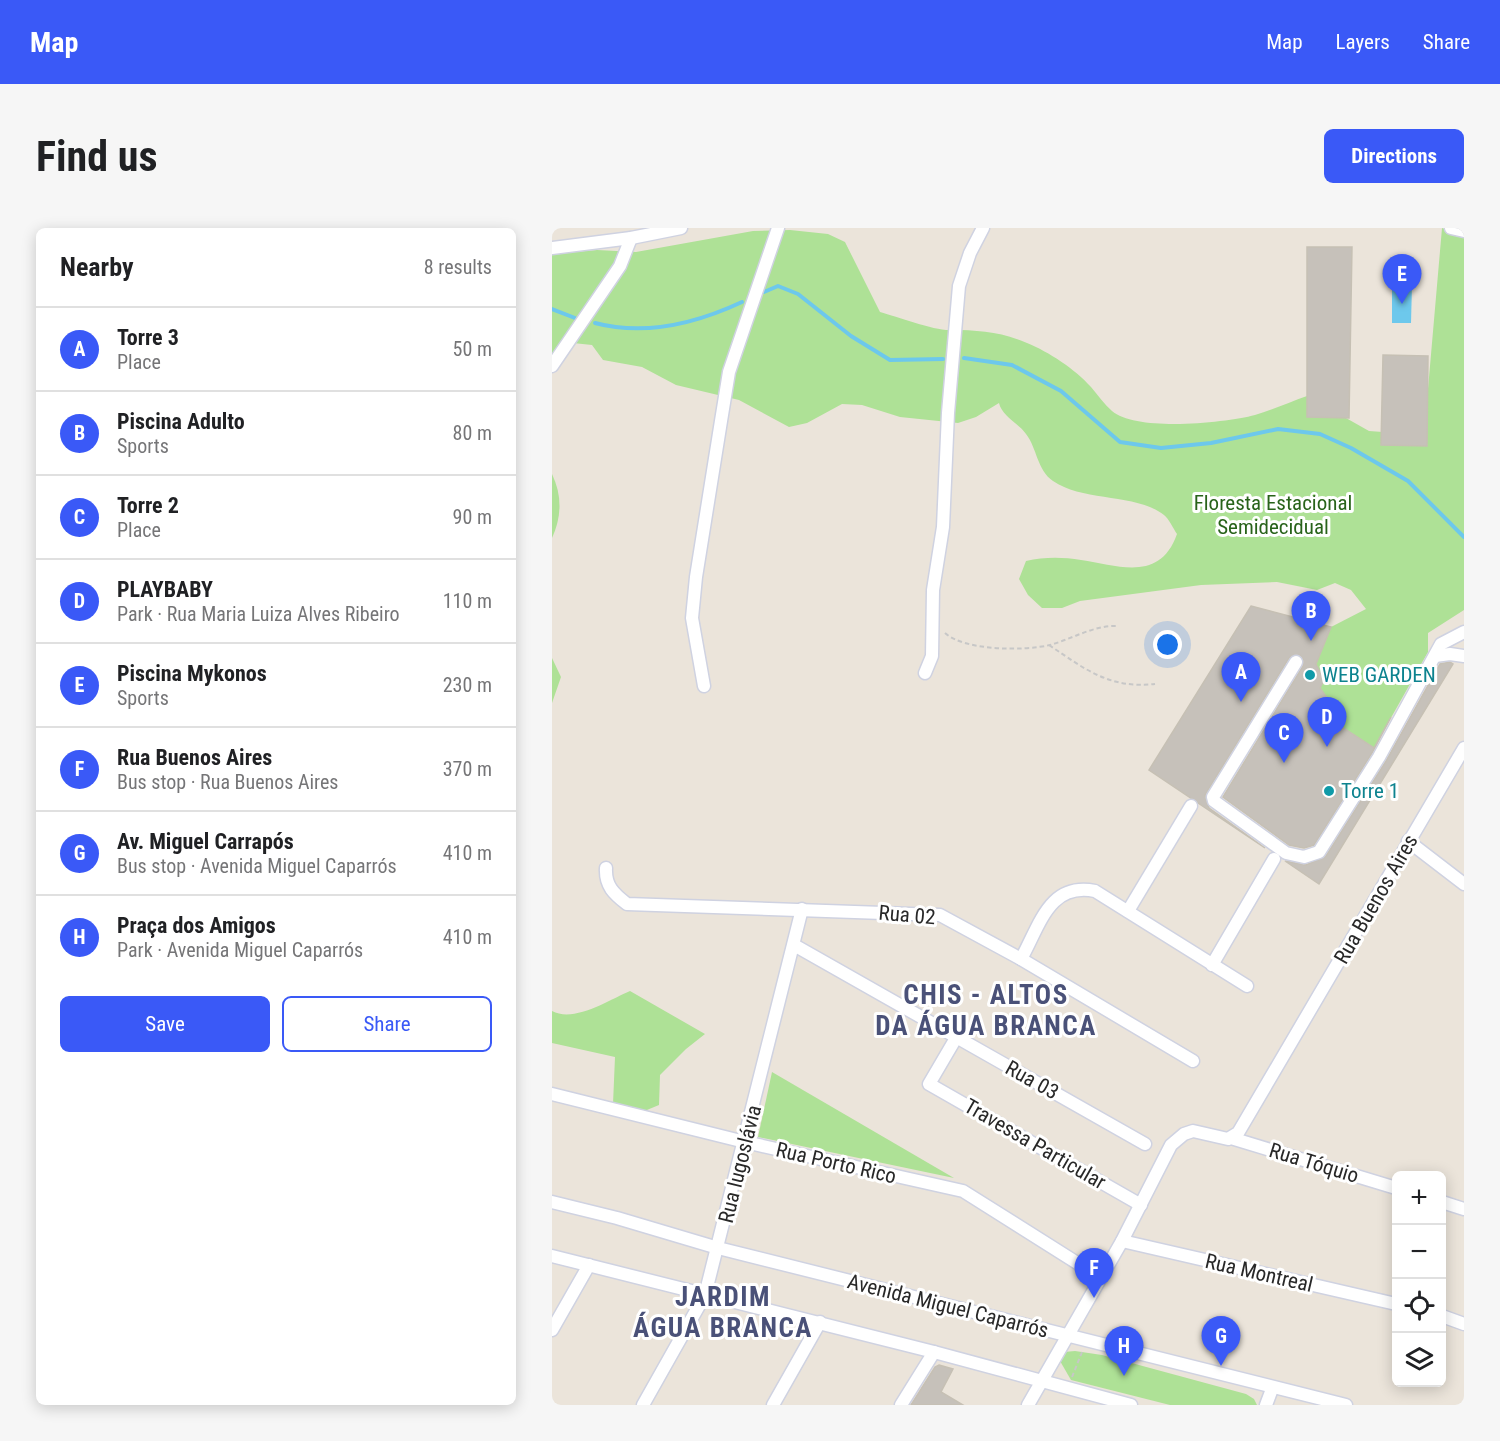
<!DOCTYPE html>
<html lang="en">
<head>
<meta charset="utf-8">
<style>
	body { margin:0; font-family:"Roboto Condensed",sans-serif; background:#f6f6f6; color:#202124 }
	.controls { position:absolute; right:18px; bottom:18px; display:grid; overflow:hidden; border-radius:9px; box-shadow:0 3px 15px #0003 }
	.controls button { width:54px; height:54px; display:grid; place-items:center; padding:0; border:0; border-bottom:2px solid #e0e0e0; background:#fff; color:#202124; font:30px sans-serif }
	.you { position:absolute; left:616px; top:417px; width:21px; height:21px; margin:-15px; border:4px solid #fff; border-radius:50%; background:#1a73e8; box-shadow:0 0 0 9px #1a73e833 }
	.badge { display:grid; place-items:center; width:39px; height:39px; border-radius:50%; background:#3a59f7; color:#fff; font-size:20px; font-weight:700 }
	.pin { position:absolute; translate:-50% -50px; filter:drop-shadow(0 2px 3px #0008) }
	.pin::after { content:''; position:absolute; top:32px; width:21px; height:18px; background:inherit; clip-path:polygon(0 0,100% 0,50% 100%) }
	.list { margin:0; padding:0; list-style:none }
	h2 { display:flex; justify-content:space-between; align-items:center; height:78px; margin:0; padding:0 24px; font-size:26px }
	h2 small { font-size:20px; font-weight:400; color:#757577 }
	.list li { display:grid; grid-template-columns:39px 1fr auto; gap:18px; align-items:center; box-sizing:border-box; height:84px; padding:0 24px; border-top:2px solid #e0e0e0 }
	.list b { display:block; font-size:22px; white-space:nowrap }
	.list p { margin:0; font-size:20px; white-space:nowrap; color:#757577 }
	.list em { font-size:20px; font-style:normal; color:#757577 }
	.actions { display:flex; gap:12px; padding:18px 24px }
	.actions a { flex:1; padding:14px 0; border:2px solid #3a59f7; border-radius:9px; text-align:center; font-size:21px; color:#3a59f7 }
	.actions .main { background:#3a59f7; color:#fff }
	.icon { flex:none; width:33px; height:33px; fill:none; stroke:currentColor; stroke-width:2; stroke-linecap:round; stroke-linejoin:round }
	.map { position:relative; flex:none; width:912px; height:1177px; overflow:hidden; border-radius:9px }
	header { display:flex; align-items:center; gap:36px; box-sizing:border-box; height:84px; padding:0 30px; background:#3a59f7; color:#fff }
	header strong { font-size:28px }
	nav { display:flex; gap:33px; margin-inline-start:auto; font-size:21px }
	.intro { display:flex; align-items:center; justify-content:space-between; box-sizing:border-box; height:144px; padding:0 36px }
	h1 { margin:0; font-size:42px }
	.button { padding:15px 27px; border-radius:9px; background:#3a59f7; color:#fff; font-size:21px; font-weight:700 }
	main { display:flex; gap:36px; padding:0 36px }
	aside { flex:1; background:#fff; border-radius:9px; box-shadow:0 3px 15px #0003 }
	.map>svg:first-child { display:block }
</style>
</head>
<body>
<header>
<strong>Map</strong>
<nav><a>Map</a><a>Layers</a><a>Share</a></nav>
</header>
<div class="intro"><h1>Find us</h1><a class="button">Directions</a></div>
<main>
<aside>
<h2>Nearby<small>8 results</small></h2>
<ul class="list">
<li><span class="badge">A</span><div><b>Torre 3</b><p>Place</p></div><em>50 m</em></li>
<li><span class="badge">B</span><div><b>Piscina Adulto</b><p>Sports</p></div><em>80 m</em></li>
<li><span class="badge">C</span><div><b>Torre 2</b><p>Place</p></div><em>90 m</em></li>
<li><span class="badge">D</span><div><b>PLAYBABY</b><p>Park · Rua Maria Luiza Alves Ribeiro</p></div><em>110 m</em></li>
<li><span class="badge">E</span><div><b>Piscina Mykonos</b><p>Sports</p></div><em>230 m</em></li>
<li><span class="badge">F</span><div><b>Rua Buenos Aires</b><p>Bus stop · Rua Buenos Aires</p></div><em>370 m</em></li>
<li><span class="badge">G</span><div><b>Av. Miguel Carrapós</b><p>Bus stop · Avenida Miguel Caparrós</p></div><em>410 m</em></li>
<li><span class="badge">H</span><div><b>Praça dos Amigos</b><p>Park · Avenida Miguel Caparrós</p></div><em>410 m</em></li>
</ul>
<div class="actions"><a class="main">Save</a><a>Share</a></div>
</aside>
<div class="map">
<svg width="912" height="1177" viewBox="0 0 912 1177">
	<rect width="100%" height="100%" fill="#ebe4da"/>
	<g fill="#aee196">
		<path d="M890,0L912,8V382L876,405V424L822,520L782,494L780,477L768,460L772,452L764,436L779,399L814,381L799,362L783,355L765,362L725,354L649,357L528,373L510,380H490L476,367L467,351L474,333C492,329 510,329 529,332C568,338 608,354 625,306C621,300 617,291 612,287C584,265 531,274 501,253C485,242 485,220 474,206C466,195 450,188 447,175L424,189L406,195L348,189L310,177L290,176L255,195L237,199L187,172L124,157L90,139L51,132L40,117L21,115L0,138V26L45,22L84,24L201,3L238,2L276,6L293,14L328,84C346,89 383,103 399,102C426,102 450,104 475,115C497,124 523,141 539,159C546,167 552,176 560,183C584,204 673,195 703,187C720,182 738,174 755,168L817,203L872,207Z"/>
		<path d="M0,246C10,267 10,288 0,310Z"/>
		<polygon points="0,430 9,449 0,475"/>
		<path d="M78,763L153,806L134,821L108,847L107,877L90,884L61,876L63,829L0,815V783C22,795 57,772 78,763Z"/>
		<polygon points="220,844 402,950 206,909"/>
		<polygon points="523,1123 550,1127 694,1166 702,1171 705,1177 618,1177 519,1152 508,1133 512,1124"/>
	</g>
	<polygon fill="#6dc8ec" points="860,57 859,95 840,95 840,58"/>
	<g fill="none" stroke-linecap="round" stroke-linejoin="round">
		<g stroke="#6dc8ec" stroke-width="4">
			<polyline points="212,64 226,58 246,66 299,108 338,132 391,131"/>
			<polyline points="0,81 23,90"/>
			<path d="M43,95C92,108 145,95 190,74"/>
			<polyline points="412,130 460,137 509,163 568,214 609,220 659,215 726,201 768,206 799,220 856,253 912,309"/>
		</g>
	</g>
	<g fill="#c6c1ba" stroke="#c6c0b4" stroke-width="1.5">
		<polygon points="755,19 800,19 797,190 755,189"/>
		<polygon points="831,127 876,128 875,218 829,217"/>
		<polygon points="699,378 779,399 764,436 772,452 768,460 780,477 782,494 822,520 839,489 820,525 762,617 752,620 737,617 671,569 751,438 751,431 748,427 737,430 653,567 657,580 713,620 597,542"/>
		<polygon points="898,434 901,436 767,656 733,633 754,637 774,628 834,533 888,436"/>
		<polygon points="387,1137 401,1141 389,1164 411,1177 359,1177 383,1139"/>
	</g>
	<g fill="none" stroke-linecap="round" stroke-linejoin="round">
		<defs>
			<g id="minor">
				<polyline points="899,0 912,3"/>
				<polyline points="0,20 79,10 129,0"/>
				<polyline points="0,138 68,38 79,10"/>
				<polyline points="883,428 898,426 912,428"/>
				<polyline points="744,434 661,569 662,573 734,625 752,629 767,624 827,529 889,416 912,404"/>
				<polyline points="373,445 380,428 381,362 391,299 396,185 407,58 418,25 431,0"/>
				<polyline points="152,458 140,390 144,349 169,193 177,144 226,0"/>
				<polyline points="856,613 912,656"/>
				<path d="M54,640C53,658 62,666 75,676L388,687L469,731L641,833"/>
				<polyline points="576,683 639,578"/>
				<polyline points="242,717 593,916"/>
				<path d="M469,731C488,697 497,654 543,663L695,758"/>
				<polyline points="660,737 722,631"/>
				<polyline points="404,810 377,856 589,977"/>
				<polyline points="0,866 193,914 411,963 549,1050"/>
				<polyline points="679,910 844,960"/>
				<polyline points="0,974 65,990 166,1020 794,1177"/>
				<polyline points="890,974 912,981"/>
				<polyline points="570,1013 844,1076"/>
				<polyline points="0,1028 382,1124 579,1177"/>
				<polyline points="890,1088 912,1096"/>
				<polyline points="0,1102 37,1037"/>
				<polyline points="91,1177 153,1067 250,681"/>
				<polyline points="221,1177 268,1094"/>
				<polyline points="349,1177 382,1124"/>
				<polyline points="476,1177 570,1013 619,917 632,906 641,903 676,911 686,905 912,520"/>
				<polyline points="714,1177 720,1161"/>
			</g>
		</defs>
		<use href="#minor" stroke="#cfd2e1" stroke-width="15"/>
		<g stroke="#c7c7c7" stroke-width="2" stroke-dasharray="4.5 3" stroke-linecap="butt">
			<path d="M393,405C413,423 472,423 498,417C520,411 542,397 565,398"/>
			<path d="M497,417C533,441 557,461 603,456"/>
			<polyline points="520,1149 530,1124"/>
		</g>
		<use href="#minor" stroke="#fff" stroke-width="12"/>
	</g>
	<g fill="#0f9aa8" stroke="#fff" stroke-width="2">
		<circle cx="758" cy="447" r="6"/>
		<circle cx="777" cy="563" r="6"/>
	</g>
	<g text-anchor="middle" stroke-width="6" stroke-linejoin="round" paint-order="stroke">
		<g font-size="21" fill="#28631a" stroke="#fff">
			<text x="721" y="282">Floresta Estacional<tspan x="721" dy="24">Semidecidual</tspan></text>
		</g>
		<g font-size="21" fill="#0d838f" stroke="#fff" text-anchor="start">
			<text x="770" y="454">WEB GARDEN</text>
			<text x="789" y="570">Torre 1</text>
		</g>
		<g font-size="21" fill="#282828" stroke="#fff">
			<text transform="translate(824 671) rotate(-60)" y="7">Rua Buenos Aires</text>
			<text transform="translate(355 687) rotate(5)" y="7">Rua 02</text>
			<text transform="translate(480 852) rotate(29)" y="7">Rua 03</text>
			<text transform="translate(483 916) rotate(30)" y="7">Travessa Particular</text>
			<text transform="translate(284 935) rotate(13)" y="7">Rua Porto Rico</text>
			<text transform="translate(762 935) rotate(17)" y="7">Rua Tóquio</text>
			<text transform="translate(188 936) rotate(-76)" y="7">Rua Iugoslávia</text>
			<text transform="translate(707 1045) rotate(13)" y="7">Rua Montreal</text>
			<text transform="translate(396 1078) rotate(14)" y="7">Avenida Miguel Caparrós</text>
		</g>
		<g font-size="27" font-weight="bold" letter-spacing="1.5" fill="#4a5178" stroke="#fff">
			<text x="434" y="776">CHIS - ALTOS<tspan x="434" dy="31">DA ÁGUA BRANCA</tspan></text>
			<text x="171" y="1078">JARDIM<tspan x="171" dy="31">ÁGUA BRANCA</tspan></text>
		</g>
	</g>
</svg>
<div class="controls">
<button>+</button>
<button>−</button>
<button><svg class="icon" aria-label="locate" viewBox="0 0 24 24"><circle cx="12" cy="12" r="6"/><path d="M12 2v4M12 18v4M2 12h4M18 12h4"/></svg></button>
<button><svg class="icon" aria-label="layers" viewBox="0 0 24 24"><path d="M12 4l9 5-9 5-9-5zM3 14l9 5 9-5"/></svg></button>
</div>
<div class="you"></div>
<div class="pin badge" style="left:689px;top:474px">A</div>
<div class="pin badge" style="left:759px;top:413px">B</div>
<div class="pin badge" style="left:732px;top:535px">C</div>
<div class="pin badge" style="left:775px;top:519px">D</div>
<div class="pin badge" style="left:850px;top:76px">E</div>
<div class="pin badge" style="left:542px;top:1070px">F</div>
<div class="pin badge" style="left:669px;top:1138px">G</div>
<div class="pin badge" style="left:572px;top:1148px">H</div>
</div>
</main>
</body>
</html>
